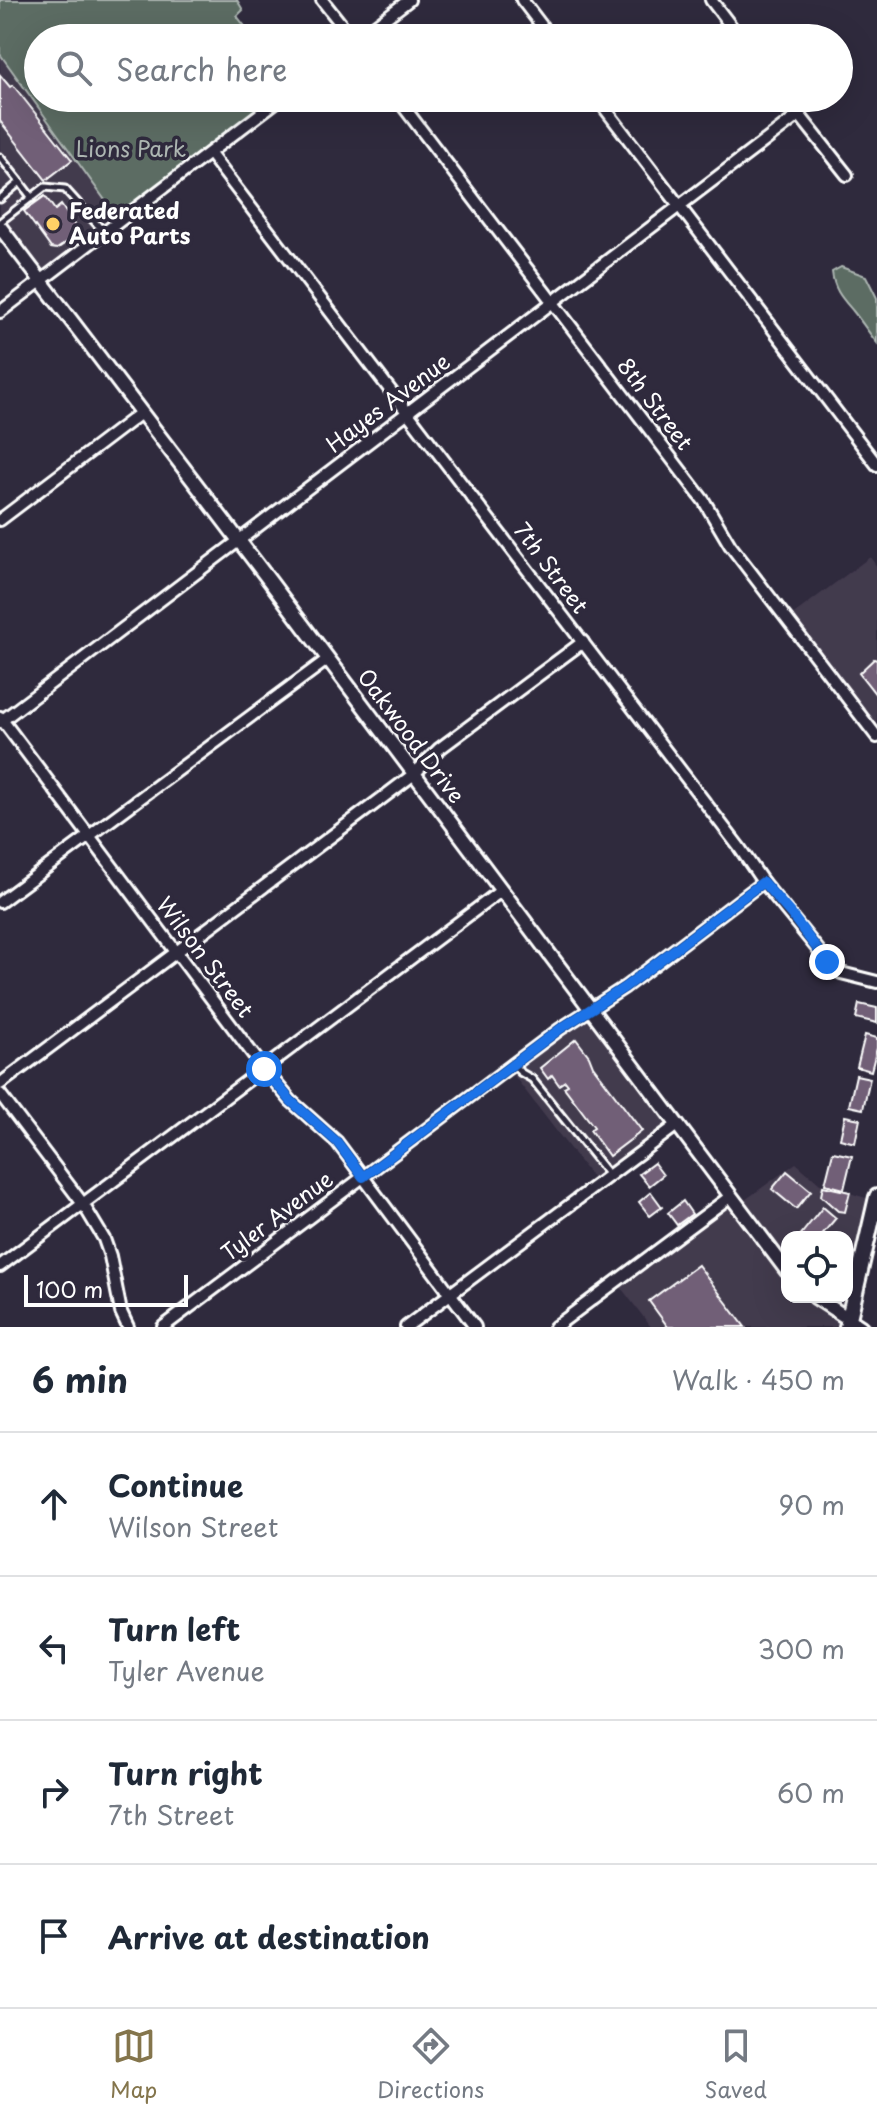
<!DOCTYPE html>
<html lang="en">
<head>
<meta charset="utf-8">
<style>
	body { margin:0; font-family:"Playpen Sans",sans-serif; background:#f6f6f7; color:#1f2937 }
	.controls { position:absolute; right:24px; bottom:24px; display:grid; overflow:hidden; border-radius:16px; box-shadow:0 8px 32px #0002 }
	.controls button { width:72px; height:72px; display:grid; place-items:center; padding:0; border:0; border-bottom:2px solid #e0e1e3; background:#fff; color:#1f2937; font:40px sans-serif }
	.scale { position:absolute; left:24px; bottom:20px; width:164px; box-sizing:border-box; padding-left:8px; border:4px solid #fff; border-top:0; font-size:22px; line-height:28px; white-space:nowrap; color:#fff; -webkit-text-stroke:6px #2f2a3d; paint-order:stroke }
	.stop { position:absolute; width:24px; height:24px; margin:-18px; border:6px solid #1a73e8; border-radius:50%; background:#fff }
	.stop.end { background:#1a73e8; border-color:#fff; box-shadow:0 2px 8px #0008 }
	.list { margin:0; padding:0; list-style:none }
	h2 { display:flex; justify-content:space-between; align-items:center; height:104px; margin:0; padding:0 32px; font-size:34px }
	h2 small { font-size:26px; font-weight:400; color:#747a83 }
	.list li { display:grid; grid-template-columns:52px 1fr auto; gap:24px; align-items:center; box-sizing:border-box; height:144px; padding:0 32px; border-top:2px solid #e0e1e3 }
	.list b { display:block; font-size:30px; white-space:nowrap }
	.list p { margin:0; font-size:26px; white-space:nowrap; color:#747a83 }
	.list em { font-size:26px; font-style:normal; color:#747a83 }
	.icon { flex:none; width:44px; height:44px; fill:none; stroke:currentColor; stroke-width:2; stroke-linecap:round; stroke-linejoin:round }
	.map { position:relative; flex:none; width:877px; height:1327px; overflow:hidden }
	.search { position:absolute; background:#fff; box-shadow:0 8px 32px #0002; left:24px; right:24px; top:24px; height:88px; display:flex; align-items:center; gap:20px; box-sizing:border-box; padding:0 28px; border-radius:44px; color:#747a83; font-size:30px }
	.sheet { height:680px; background:#fff }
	nav { display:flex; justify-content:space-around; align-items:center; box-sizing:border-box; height:112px; border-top:2px solid #e0e1e3; background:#fff; font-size:22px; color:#747a83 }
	nav a { display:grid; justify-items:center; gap:4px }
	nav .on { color:#84754c }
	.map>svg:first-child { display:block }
</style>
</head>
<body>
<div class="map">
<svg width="877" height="1327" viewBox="0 0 877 1327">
	<rect width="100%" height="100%" fill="#2f2a3d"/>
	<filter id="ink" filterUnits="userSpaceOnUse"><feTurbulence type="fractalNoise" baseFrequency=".0125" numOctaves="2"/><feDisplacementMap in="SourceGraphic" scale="16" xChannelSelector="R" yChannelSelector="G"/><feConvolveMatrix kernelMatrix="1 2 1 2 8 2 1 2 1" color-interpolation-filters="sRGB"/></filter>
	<g filter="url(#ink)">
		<g fill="#433a4e" fill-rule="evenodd">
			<polygon points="0,54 120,221 41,281 0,227"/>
			<polygon points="870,557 877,567 877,737 787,619"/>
			<polygon points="590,1010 677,1125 597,1184 508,1068"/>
			<path d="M796,1163L820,1184L876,1201L847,1327H651L616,1281L731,1196L738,1205ZM787,1237H847V1297H787Z"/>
		</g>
		<g fill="#5b6c64" stroke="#adb6b2" stroke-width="2">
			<polygon points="0,0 237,0 243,10 237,16 254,38 38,38 38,98 281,98 120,221 0,54"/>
			<path d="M841,267L866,276L877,298V343C869,333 862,322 853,311C842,298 834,290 832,272Z"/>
		</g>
		<g fill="#715e77" stroke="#fff" stroke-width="2">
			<polygon points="0,75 10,87 13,85 72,160 46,180 0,121"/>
			<polygon points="45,196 55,210 61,205 80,233 57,249 51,248 24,211"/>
			<polygon points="874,659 877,660 877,696 859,673"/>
			<polygon points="859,1004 877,1008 877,1023 856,1018"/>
			<polygon points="865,1035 877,1038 877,1048 871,1071 857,1067"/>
			<polygon points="576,1039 589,1056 593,1066 642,1131 609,1156 590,1130 594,1127 564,1087 568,1085 565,1081 559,1085 552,1075 548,1079 540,1068"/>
			<polygon points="856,1075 870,1078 863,1109 849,1106"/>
			<polygon points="845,1116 860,1119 855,1143 840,1139"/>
			<polygon points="833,1152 852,1156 844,1189 825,1184"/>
			<polygon points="654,1163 663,1175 649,1186 639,1174"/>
			<polygon points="787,1171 811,1191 796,1209 772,1189"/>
			<polygon points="823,1186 850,1192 845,1212 838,1211 821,1196"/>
			<polygon points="651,1192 662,1207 650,1216 639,1202"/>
			<polygon points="683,1201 692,1214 677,1225 668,1213"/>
			<polygon points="823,1207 836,1218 820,1237 799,1237"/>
			<polygon points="698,1265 745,1327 668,1327 649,1301"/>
		</g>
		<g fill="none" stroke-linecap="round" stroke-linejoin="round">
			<defs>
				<g id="service">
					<polyline points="0,157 20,182"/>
					<polyline points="0,199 20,182 32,198"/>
					<polyline points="0,222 45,187 65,189 104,232"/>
					<polyline points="513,1064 520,1072 532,1079 608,1174"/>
				</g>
				<g id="minor">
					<polyline points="322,0 352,38"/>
					<polyline points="522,0 551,38"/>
					<polyline points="711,0 740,38"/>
					<polyline points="359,38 409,0"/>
					<polyline points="397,98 704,501 730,545 877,737"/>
					<polyline points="597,98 877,465"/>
					<polyline points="786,98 847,175"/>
					<polyline points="210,154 739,847 763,882 833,968 841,973 877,982"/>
					<polyline points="0,312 281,98"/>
					<polyline points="0,520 141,413"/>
					<polyline points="0,717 264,1069 291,1101 337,1142 475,1327"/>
					<polyline points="0,722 799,115"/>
					<polyline points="0,902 328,659"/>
					<polyline points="0,1084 381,799 414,774 439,749 583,642"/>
					<polyline points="0,1094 83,1204 104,1239 110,1256 121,1312 128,1327"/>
					<polyline points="0,1266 502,890"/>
					<polyline points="163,1327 560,1029 625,987 763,882"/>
					<polyline points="406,1327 677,1125"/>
					<polyline points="555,1327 731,1196"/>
				</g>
				<g id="tertiary">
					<polyline points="0,227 269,580 787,1271"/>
					<polyline points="815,1297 861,1327"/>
				</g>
				<polyline id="secondary" points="847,1327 877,1197"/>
			</defs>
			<use href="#service" stroke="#fff" stroke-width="11"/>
			<use href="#minor" stroke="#fff" stroke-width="16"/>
			<use href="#tertiary" stroke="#fff" stroke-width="18"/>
			<use href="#secondary" stroke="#fff" stroke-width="20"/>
			<use href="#service" stroke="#2f2a3d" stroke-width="5"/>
			<use href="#minor" stroke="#2f2a3d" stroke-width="10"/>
			<use href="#tertiary" stroke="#2f2a3d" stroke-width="12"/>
			<use href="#secondary" stroke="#2f2a3d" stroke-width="14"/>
		</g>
	</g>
	<g fill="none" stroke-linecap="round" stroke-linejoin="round" filter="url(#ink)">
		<polyline stroke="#1a73e8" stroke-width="10" points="264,1069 291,1101 337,1142 363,1177 560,1029 625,987 763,882 791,914 827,962"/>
	</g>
	<circle fill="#ffd166" stroke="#2f2a3d" stroke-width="3" cx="53" cy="224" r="8"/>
	<g text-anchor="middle" stroke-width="7" stroke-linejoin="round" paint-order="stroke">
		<g font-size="22" fill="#adb6b2" stroke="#2f2a3d">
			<text x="131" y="157">Lions Park</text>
		</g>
		<g font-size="22" font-weight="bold" fill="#fff" stroke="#2f2a3d" text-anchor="start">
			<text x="69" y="219">Federated<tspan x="69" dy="25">Auto Parts</tspan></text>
		</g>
		<g font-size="22" fill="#fff" stroke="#2f2a3d">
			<text transform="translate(388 403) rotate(-37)" y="8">Hayes Avenue</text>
			<text transform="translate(655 404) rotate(53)" y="8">8th Street</text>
			<text transform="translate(551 568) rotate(53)" y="8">7th Street</text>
			<text transform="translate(411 736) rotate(53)" y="8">Oakwood Drive</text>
			<text transform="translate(205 957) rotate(53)" y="8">Wilson Street</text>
			<text transform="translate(277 1216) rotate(-37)" y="8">Tyler Avenue</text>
		</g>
	</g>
</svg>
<div class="controls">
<button><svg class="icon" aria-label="locate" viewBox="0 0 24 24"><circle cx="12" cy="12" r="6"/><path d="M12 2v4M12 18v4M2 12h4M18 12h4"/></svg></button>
</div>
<div class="scale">100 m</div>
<div class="stop" style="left:264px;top:1069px"></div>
<div class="stop end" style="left:827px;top:962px"></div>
<div class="search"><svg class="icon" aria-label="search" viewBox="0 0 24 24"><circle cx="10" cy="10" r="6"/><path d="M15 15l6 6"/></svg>Search here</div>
</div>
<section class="sheet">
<h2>6 min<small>Walk · 450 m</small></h2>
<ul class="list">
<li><svg class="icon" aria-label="ahead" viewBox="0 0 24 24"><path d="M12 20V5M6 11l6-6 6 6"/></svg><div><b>Continue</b><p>Wilson Street</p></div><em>90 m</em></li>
<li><svg class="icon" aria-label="left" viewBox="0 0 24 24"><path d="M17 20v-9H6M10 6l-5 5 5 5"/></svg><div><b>Turn left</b><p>Tyler Avenue</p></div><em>300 m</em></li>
<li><svg class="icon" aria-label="right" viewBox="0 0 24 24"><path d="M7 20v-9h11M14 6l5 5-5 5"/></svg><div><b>Turn right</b><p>7th Street</p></div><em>60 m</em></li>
<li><svg class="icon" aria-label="arrive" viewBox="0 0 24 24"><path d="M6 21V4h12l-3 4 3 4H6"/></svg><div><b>Arrive at destination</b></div></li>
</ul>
</section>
<nav>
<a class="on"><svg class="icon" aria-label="map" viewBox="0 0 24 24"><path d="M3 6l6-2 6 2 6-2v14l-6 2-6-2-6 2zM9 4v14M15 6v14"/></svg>Map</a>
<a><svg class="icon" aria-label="directions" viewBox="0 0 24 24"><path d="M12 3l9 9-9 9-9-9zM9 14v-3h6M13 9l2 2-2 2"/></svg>Directions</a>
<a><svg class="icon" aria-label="saved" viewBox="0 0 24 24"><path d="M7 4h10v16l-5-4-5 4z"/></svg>Saved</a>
</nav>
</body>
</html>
